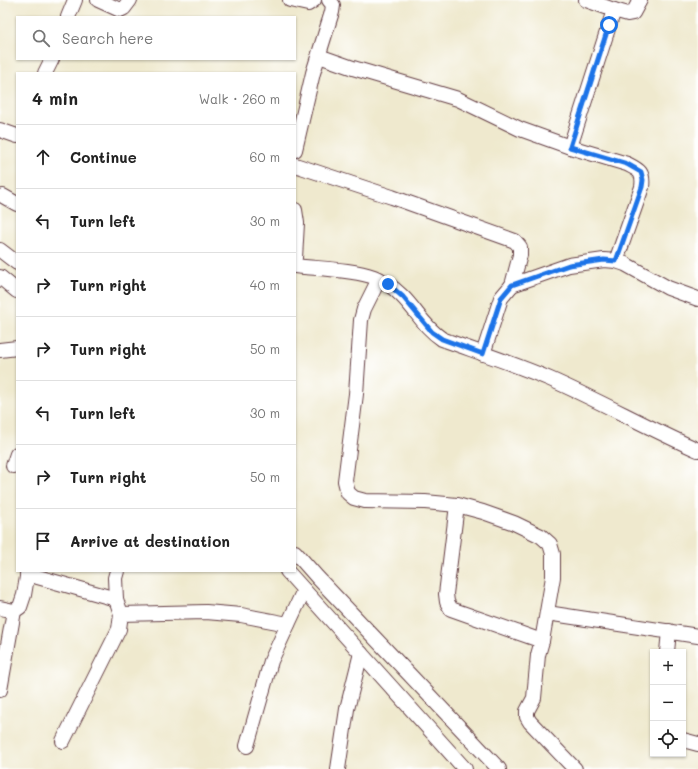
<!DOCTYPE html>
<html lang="en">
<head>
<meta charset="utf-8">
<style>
	body { margin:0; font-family:Mali,sans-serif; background:#f2f2f2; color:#222 }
	.controls { position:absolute; right:12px; bottom:12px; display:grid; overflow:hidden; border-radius:0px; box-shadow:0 1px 3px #0004 }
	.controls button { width:36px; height:36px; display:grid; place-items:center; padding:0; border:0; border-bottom:1px solid #e0e0e0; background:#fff; color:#222; font:20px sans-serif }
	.stop { position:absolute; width:12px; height:12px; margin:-9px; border:3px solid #1a73e8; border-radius:50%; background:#fff }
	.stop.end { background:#1a73e8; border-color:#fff; box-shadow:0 1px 4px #0008 }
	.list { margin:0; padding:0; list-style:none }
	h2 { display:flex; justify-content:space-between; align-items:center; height:52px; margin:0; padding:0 16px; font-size:17px }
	h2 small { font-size:13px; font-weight:400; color:#767676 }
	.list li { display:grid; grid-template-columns:26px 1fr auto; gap:12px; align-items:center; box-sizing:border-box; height:64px; padding:0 16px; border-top:1px solid #e0e0e0 }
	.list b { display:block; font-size:15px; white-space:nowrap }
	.list em { font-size:13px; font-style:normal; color:#767676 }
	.icon { flex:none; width:22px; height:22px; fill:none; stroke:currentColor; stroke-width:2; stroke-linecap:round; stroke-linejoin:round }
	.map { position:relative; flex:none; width:698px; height:769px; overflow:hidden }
	.search { position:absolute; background:#fff; box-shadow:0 1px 3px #0004; left:16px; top:16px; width:280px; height:44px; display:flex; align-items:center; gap:10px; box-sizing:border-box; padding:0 14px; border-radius:0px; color:#767676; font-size:15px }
	.panel { position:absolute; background:#fff; box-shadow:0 1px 3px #0004; left:16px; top:72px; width:280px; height:500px; border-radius:0px }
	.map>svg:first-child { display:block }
</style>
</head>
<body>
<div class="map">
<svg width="698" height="769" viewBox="0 0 698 769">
	<rect width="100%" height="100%" fill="#fff"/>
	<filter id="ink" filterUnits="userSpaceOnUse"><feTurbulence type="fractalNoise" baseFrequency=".025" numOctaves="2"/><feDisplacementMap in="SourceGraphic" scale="8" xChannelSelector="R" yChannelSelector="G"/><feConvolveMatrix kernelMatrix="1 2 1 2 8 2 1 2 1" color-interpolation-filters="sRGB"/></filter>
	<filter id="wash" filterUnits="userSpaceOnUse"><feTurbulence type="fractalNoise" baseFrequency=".012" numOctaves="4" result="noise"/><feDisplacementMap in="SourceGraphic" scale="16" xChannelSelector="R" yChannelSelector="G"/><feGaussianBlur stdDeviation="0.9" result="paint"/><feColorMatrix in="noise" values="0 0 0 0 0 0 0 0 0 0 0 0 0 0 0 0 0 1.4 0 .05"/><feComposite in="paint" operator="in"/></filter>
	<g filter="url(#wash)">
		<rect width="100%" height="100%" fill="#efe9ce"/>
	</g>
	<g filter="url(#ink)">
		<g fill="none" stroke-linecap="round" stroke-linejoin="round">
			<defs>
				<g id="street">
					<polyline points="98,0 120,10 124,8 130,0"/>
					<polyline points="290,0 308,4 314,0"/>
					<polyline points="586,0 614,10"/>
					<polyline points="68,17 75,0"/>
					<path d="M319,56L353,68L458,99L520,129L570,147L627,164C639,170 644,172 642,187L616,261"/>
					<polyline points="45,73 52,59"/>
					<polyline points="0,130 17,136"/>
					<polyline points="570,147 614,10 628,14 633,13 640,0"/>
					<polyline points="295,150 313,73 332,12 333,5 329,0"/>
					<polyline points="295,165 392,197 515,241 520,247 520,255 512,285"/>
					<polyline points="3,196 17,204"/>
					<polyline points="295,210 297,223 295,258"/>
					<polyline points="0,250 17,263"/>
					<path d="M295,266C320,269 351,269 374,277C385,281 395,289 402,296C417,311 424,327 442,339C478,352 515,364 550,379C600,401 648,428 698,450"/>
					<polyline points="0,277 17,291"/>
					<polyline points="379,279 364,309 361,320 356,394 345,481 348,493 354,498 365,501 425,502 457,505 483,512 514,523 541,536 550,544 553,554 553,577 542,641 538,655 534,698 527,711 527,717 530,722 575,769"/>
					<polyline points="0,350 17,348"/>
					<polyline points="483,354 501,298 512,285 569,265 604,260 616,261 625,264 668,288 698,299"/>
					<polyline points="13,466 17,454"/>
					<polyline points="457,505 446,594 447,602 451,609 542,641"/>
					<polyline points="295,552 317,577 499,769"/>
					<polyline points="287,571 465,769"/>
					<polyline points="27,574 116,599"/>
					<polyline points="0,608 14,611 20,607 24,595 28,571"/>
					<polyline points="547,613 698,636"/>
					<polyline points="121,614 206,612 241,615 288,624"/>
					<polyline points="667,652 669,631"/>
					<polyline points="0,690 14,611"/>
					<polyline points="683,740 698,744"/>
					<polyline points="63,741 119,629 121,614 116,599 115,578 117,571"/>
					<polyline points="247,746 271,661 304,590"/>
					<polyline points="338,769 347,709 361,653"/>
				</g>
			</defs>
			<use href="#street" stroke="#633d43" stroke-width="16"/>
			<use href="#street" stroke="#fff" stroke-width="14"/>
		</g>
	</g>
	<g fill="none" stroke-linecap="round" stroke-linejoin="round" filter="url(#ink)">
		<polyline stroke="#1a73e8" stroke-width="5" points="388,284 403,297 432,332 442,339 483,354 501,298 512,285 569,265 604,260 616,261 642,187 643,180 641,172 627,164 570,147 609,25"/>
	</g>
</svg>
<div class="controls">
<button>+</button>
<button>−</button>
<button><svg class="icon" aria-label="locate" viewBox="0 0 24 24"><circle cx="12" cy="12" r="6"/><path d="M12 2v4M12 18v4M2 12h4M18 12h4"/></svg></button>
</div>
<div class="stop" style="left:609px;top:25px"></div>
<div class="stop end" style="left:388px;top:284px"></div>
<div class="search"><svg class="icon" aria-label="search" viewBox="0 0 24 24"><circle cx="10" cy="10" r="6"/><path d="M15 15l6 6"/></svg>Search here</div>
<section class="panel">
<h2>4 min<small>Walk · 260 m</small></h2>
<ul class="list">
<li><svg class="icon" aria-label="ahead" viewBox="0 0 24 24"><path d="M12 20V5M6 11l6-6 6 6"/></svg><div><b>Continue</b></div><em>60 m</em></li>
<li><svg class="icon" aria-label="left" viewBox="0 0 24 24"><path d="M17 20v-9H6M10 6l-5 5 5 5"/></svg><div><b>Turn left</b></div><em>30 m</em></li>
<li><svg class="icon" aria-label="right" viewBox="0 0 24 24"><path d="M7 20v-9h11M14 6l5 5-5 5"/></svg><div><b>Turn right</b></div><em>40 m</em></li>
<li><svg class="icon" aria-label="right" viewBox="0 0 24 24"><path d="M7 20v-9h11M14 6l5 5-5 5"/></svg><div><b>Turn right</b></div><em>50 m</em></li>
<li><svg class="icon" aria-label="left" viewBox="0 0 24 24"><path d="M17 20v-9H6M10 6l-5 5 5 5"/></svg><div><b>Turn left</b></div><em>30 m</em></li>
<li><svg class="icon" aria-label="right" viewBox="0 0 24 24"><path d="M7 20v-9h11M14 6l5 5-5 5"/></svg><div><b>Turn right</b></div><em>50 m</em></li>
<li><svg class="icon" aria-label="arrive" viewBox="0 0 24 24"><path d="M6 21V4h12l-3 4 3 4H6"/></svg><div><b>Arrive at destination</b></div></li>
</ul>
</section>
</div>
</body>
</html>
